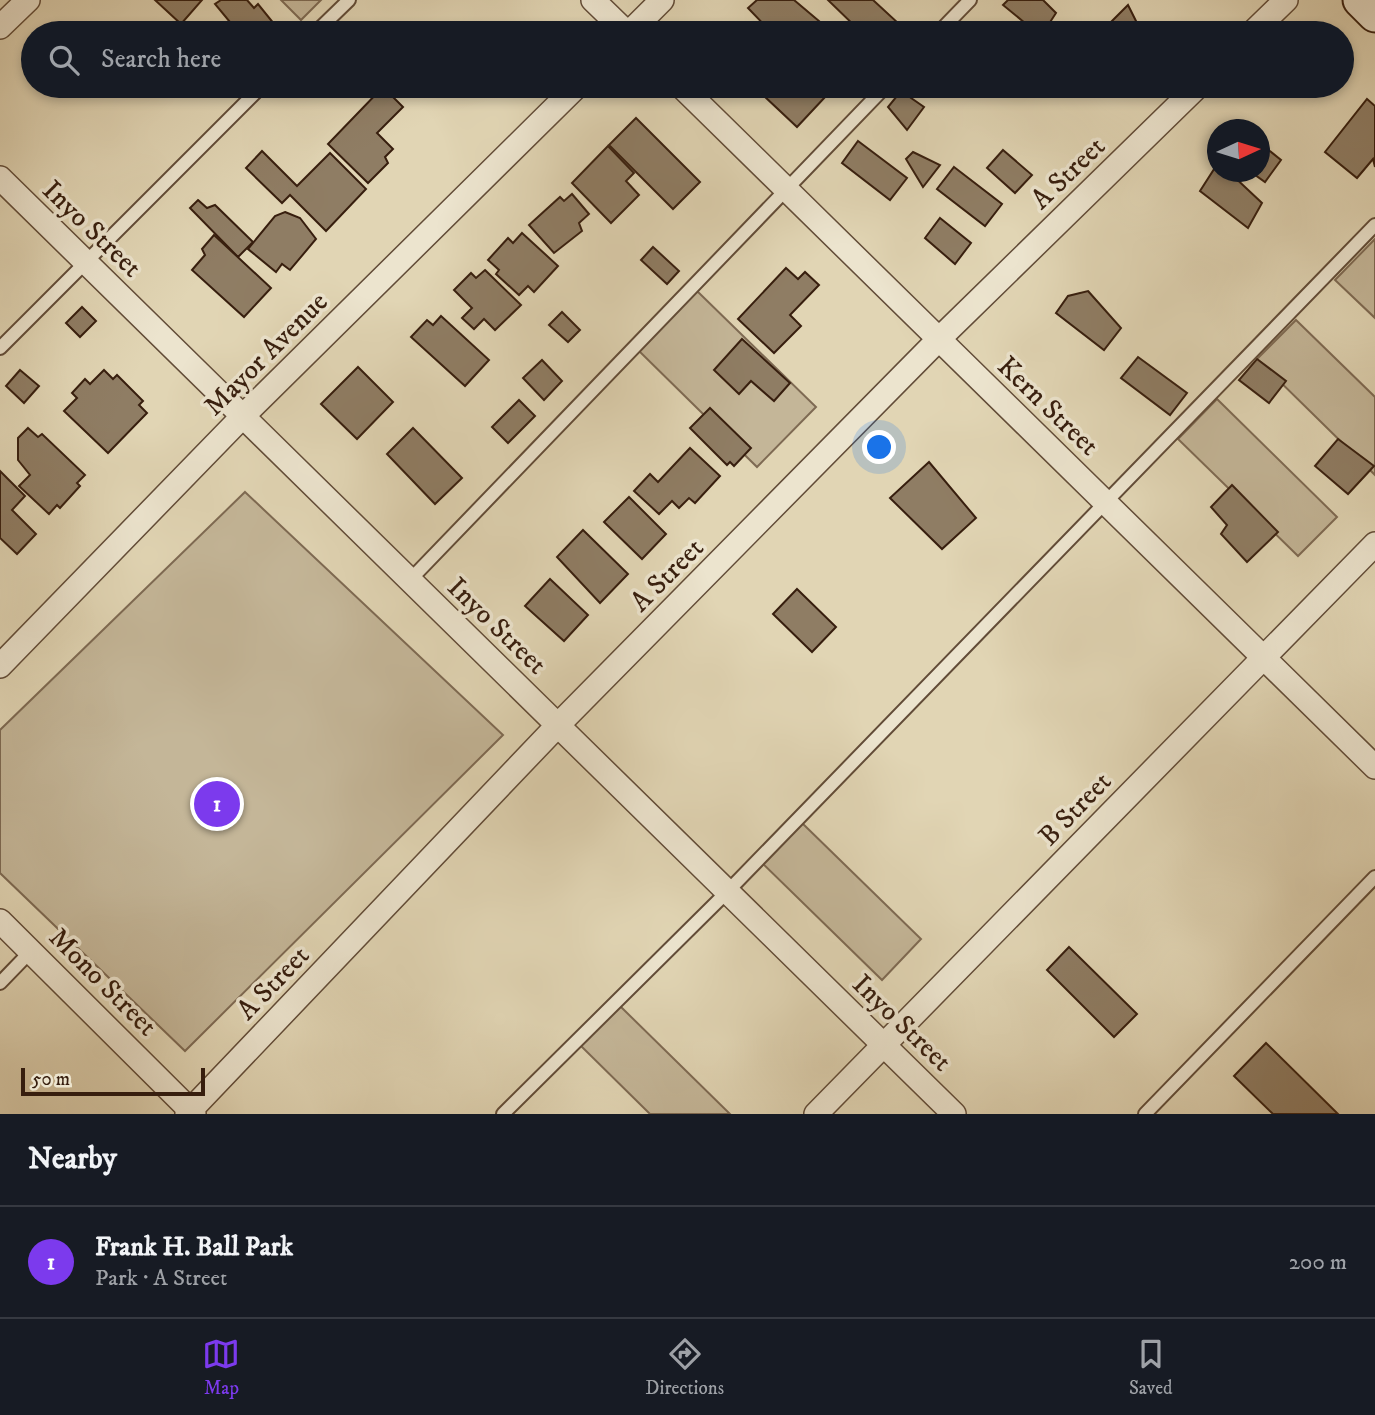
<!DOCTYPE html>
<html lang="en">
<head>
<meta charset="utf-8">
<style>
	body { margin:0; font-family:"IM FELL DW Pica",serif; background:#242831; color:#f1f3f6 }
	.compass { position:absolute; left:1207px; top:119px; width:63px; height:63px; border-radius:50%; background:#171b24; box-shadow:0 4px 10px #0003; rotate:86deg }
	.scale { position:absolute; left:21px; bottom:18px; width:184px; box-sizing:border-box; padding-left:7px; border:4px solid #371e0e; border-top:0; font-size:19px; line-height:24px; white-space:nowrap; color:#371e0e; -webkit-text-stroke:5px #ece4ce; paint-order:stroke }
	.you { position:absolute; left:880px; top:448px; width:24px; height:24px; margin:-18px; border:5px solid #fff; border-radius:50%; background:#1a73e8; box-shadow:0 0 0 10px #1a73e833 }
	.badge { display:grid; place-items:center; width:46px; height:46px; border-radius:50%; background:#7c3aed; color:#fff; font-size:23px; font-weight:700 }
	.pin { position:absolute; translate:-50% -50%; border:4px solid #fff; box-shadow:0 2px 7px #0006 }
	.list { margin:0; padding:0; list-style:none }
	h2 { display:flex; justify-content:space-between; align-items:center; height:91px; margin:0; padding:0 28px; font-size:30px }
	h2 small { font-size:23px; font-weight:400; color:#9ea1a6 }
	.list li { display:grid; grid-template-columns:46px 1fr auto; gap:21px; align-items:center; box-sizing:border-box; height:112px; padding:0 28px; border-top:2px solid #363941 }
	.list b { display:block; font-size:26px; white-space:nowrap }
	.list p { margin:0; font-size:23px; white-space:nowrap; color:#9ea1a6 }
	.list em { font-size:23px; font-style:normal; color:#9ea1a6 }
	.icon { flex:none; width:38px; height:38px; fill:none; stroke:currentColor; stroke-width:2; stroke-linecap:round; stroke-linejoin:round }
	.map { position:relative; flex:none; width:1375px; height:1114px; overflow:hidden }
	.search { position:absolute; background:#171b24; box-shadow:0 4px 10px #0003; left:21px; right:21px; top:21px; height:77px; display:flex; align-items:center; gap:18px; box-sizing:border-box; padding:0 24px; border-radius:38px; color:#9ea1a6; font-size:26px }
	.sheet { height:203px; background:#171b24 }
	nav { display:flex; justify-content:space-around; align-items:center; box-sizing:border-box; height:98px; border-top:2px solid #363941; background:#171b24; font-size:19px; color:#9ea1a6 }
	nav a { display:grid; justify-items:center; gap:4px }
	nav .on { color:#7c3aed }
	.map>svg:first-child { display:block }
</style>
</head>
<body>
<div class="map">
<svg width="1375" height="1114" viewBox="0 0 1375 1114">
	<rect width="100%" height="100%" fill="#e1d5b4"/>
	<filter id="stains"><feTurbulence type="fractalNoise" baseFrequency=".00286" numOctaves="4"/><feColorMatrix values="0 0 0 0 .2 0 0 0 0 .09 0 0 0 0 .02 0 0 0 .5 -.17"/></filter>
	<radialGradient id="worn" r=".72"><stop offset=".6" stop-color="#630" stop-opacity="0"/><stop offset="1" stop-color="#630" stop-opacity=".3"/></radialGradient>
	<g fill="#c4b698" stroke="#7e6a53" stroke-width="2">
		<polygon points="281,0 321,0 301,20"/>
		<polygon points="1375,239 1375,318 1335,280"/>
		<polygon points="696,290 816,407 757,467 637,349"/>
		<polygon points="1296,320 1375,397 1375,475 1257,359"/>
		<polygon points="1217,399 1337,517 1298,556 1178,439"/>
		<polygon points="245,492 503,735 185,1051 0,873 0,730"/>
		<polygon points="801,822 921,939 882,980 761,862"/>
		<polygon points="620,1006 730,1114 650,1114 581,1046"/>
	</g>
	<g fill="#8f7d64" stroke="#371e0e" stroke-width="2">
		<polygon points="155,0 202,0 181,24"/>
		<polygon points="221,0 247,0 254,8 258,4 279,30 274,33 239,33 215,4"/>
		<polygon points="757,0 794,0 832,32 772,33 748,8"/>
		<polygon points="828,0 873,0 898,23 890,33 862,33"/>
		<polygon points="1008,0 1043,0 1056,13 1043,33 1027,33 1025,23 1003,5"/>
		<polygon points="1128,5 1142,33 1106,33 1104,29"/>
		<polygon points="198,24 207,33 188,33"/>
		<polygon points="772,86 815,86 826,96 797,127 763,95"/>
		<polygon points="383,87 403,107 377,133 393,149 385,157 388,163 368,183 328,144"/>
		<polygon points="901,91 924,107 907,130 888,107"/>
		<polygon points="1367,99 1375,106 1375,167 1373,159 1357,178 1325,152"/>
		<polygon points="636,118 700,182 673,209 609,145"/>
		<polygon points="858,141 907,178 890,200 842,163"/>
		<polygon points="1260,143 1281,160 1265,182 1251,172 1260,172"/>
		<polygon points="608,146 634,173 626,181 639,195 611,223 572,183"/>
		<polygon points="1003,150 1032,175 1015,193 987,168"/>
		<polygon points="262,151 297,186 330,153 366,189 326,231 290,195 282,203 246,168"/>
		<polygon points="913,152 940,165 923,187 906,159"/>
		<polygon points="1218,163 1218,172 1229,172 1262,203 1248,228 1200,191"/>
		<polygon points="954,167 1002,204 985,226 937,189"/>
		<polygon points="572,194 589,214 579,223 582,231 554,253 529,225 560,197 564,201"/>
		<polygon points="198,200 207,208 215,205 253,242 238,257 190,208"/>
		<polygon points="285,212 300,218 316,239 290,270 282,264 276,272 248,249 275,216"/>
		<polygon points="940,218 971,243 955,264 925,238"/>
		<polygon points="522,233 558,266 534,292 528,286 519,295 496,274 499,270 488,260 508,238 513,243"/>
		<polygon points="214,235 271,288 244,317 192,270 205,255 202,249"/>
		<polygon points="653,247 679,271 667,284 641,260"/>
		<polygon points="786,268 798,279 805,272 819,285 790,315 801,326 774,353 738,319"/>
		<polygon points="485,270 521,305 495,330 484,319 474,329 462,318 472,308 454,290 471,273 476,278"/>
		<polygon points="1088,291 1121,328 1104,350 1056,313 1068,296"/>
		<polygon points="82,307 96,321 80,337 66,323"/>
		<polygon points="562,312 580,330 568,342 549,325"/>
		<polygon points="441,316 489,360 465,386 411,337 427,320 433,325"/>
		<polygon points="742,339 790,383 774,401 751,381 739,394 714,370"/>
		<polygon points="1138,357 1187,393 1170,415 1121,378"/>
		<polygon points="1257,359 1286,381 1269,403 1239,380"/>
		<polygon points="542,360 562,381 544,400 523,378"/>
		<polygon points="358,367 393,402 357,439 321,404"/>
		<polygon points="20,370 39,386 24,403 6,386"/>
		<polygon points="104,370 113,379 117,375 143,401 139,405 147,413 108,453 64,411 77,398 72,393 85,379 90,384"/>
		<polygon points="519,400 535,416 508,443 492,427"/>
		<polygon points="710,408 751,448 734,466 730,462 727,465 690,428"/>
		<polygon points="28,428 38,437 42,434 85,475 77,483 80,486 60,508 57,505 49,514 19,486 30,475 18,460 18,438"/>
		<polygon points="413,428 462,478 435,504 387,454"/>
		<polygon points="1338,439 1374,466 1348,494 1315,466"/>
		<polygon points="690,448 720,476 695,503 689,498 679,508 672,501 659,514 634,491 650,474 658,482"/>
		<polygon points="929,462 976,518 942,549 890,498"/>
		<polygon points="0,471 25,496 12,510 36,534 17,554 0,538"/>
		<polygon points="1232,485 1278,532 1247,562 1221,534 1227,525 1211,507"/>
		<polygon points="629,497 666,534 642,559 604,522"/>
		<polygon points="583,530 628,574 600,603 557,557"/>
		<polygon points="550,579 588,615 564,641 525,606"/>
		<polygon points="797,589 836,627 812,652 773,614"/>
		<polygon points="1069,947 1137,1014 1114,1037 1047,970"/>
		<polygon points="1266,1043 1338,1114 1273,1114 1234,1076"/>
	</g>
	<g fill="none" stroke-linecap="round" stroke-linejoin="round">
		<defs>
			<g id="service">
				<polyline points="315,33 349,0"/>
				<polyline points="938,33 970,0"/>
				<polyline points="0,348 262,86"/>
				<polyline points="410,580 886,86"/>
				<polyline points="0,983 31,951"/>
				<polyline points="503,1114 728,891 1375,225"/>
				<polyline points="1145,1114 1375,877"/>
			</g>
			<g id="minor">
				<polyline points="593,0 627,33"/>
				<polyline points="0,27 28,0"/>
				<polyline points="629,33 662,0"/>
				<polyline points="1252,33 1286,0"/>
				<polyline points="681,86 1375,767"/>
				<polyline points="0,178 954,1114"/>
				<polyline points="0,666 243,416 577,86"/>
				<polyline points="0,921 194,1114"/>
				<polyline points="187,1114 558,725 939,339 1198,86"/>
				<polyline points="816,1114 1375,544"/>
			</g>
			<polyline id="secondary" points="1360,0 1375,15"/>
		</defs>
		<use href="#service" stroke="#624c38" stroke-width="16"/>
		<use href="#minor" stroke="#624c38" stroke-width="26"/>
		<use href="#secondary" stroke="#371e0e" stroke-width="37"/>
		<use href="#service" stroke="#ece4ce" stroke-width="12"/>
		<use href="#minor" stroke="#ece4ce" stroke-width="23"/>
		<use href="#secondary" stroke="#ece4ce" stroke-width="33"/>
	</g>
	<g text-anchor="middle" stroke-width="7" stroke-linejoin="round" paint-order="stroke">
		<g font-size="28" fill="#371e0e" stroke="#ece4ce">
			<text transform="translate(1067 172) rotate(-44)" y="10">A Street</text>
			<text transform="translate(93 228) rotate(44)" y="10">Inyo Street</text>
			<text transform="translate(265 353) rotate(-45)" y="10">Mayor Avenue</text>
			<text transform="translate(1049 405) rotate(44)" y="10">Kern Street</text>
			<text transform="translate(666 574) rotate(-45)" y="10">A Street</text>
			<text transform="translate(498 625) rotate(44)" y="10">Inyo Street</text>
			<text transform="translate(1074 808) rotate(-46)" y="10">B Street</text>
			<text transform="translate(104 981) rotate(45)" y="10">Mono Street</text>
			<text transform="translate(272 982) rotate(-46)" y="10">A Street</text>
			<text transform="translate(903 1022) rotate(44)" y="10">Inyo Street</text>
		</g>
	</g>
	<rect width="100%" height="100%" filter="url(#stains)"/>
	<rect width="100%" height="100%" fill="url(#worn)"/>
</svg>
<svg class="compass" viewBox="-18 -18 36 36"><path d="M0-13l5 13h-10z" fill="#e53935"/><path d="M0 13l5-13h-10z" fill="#9ea1a6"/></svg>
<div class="scale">50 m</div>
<div class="you"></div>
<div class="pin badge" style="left:217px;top:804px">1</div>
<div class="search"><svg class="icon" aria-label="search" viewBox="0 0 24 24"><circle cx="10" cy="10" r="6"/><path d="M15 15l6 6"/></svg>Search here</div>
</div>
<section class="sheet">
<h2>Nearby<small></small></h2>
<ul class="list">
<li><span class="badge">1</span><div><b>Frank H. Ball Park</b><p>Park · A Street</p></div><em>200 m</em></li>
</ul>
</section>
<nav>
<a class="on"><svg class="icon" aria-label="map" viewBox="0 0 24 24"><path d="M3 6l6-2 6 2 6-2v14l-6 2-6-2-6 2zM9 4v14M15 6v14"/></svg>Map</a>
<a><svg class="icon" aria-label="directions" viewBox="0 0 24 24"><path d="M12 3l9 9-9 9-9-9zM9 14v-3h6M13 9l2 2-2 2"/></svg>Directions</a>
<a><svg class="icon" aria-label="saved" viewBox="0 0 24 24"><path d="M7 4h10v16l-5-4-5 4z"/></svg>Saved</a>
</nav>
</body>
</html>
